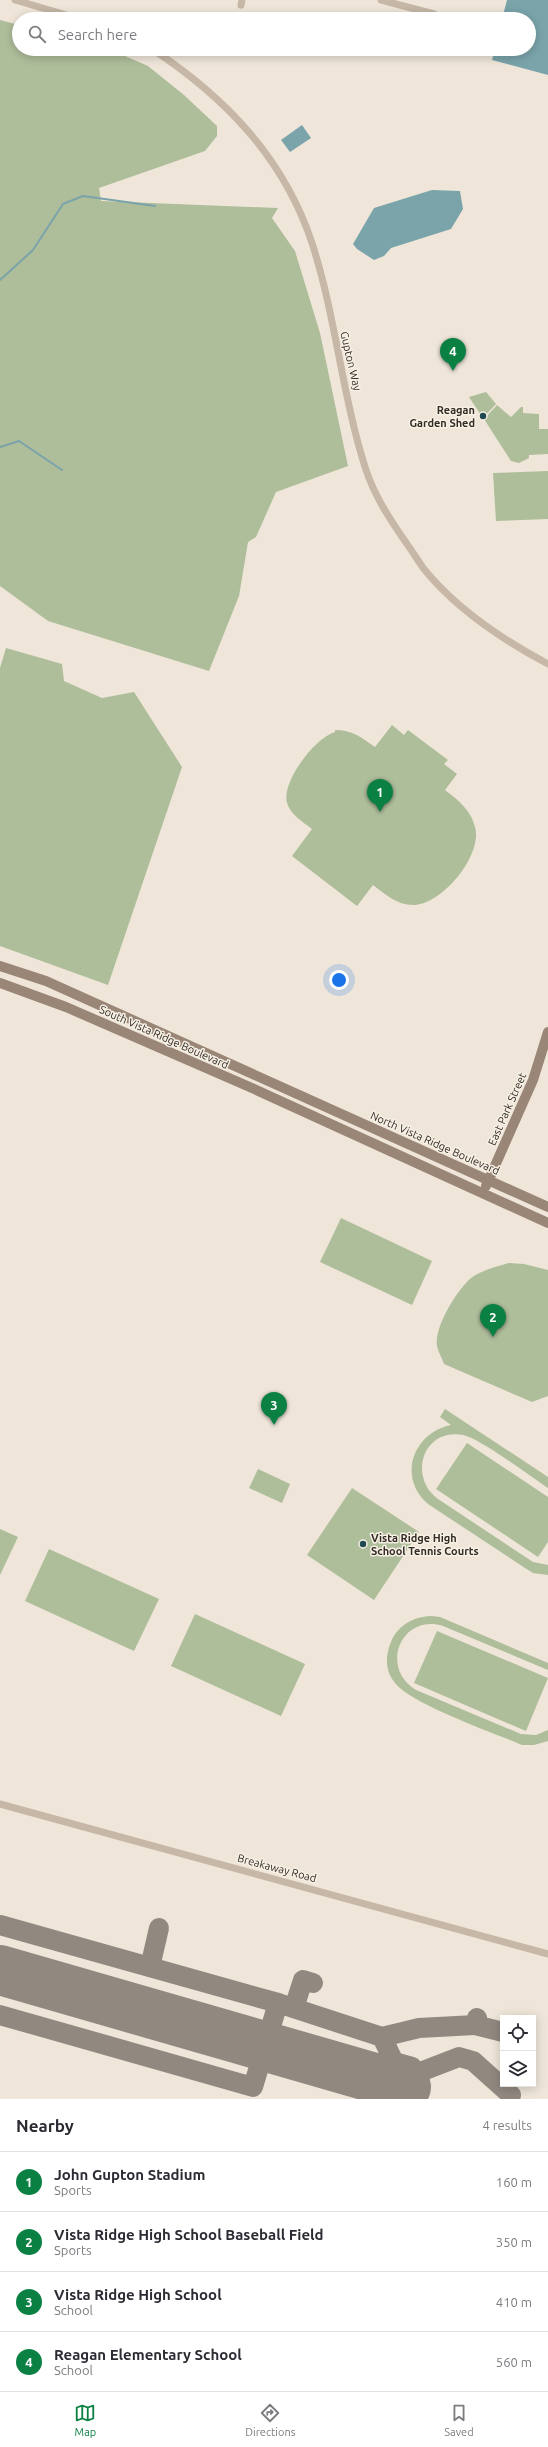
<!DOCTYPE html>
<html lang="en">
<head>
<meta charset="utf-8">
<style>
	body { margin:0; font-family:Ubuntu,sans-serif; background:#f2f2f3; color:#2b2b33 }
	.controls { position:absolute; right:12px; bottom:12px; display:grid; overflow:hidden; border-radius:0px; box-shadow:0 2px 10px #0003 }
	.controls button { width:36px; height:36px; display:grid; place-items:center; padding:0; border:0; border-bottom:1px solid #e1e1e2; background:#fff; color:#2b2b33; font:20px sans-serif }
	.you { position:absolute; left:339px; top:980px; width:14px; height:14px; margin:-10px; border:3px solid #fff; border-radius:50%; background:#1a73e8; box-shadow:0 0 0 6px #1a73e833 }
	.badge { display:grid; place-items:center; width:26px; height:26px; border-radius:50%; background:#0b8043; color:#fff; font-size:13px; font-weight:700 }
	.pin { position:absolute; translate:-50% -33px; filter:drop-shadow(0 1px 2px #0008) }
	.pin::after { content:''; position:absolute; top:21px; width:14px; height:12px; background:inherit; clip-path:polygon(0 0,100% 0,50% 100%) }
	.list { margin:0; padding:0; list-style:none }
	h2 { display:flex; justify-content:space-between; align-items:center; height:52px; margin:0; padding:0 16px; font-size:17px }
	h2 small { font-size:13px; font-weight:400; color:#7c7c81 }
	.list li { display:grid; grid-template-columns:26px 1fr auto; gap:12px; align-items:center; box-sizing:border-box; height:60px; padding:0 16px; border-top:1px solid #e1e1e2 }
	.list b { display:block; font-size:15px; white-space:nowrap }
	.list p { margin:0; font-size:13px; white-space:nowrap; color:#7c7c81 }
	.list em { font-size:13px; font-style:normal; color:#7c7c81 }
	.icon { flex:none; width:22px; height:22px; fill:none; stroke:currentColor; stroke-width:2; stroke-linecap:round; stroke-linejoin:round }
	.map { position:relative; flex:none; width:548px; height:2099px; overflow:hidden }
	.search { position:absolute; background:#fff; box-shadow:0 2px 10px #0003; left:12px; right:12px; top:12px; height:44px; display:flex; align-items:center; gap:10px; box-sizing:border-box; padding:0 14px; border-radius:22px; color:#7c7c81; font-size:15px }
	.sheet { height:292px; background:#fff }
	nav { display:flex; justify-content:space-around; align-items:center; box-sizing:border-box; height:56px; border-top:1px solid #e1e1e2; background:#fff; font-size:11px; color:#7c7c81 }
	nav a { display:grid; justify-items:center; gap:2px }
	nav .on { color:#0b8043 }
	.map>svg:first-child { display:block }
</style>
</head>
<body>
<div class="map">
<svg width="548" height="2099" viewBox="0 0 548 2099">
	<rect width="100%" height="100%" fill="#efe6d9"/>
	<g fill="#aebd9a">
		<polygon points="0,20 19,25 19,49 109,49 148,66 184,95 217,126 217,136 205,151 99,188 101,201 278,208 272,218 295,251 320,333 348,466 276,492 256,537 248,542 239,596 209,671 48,621 0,586"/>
		<polygon points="486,392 496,404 483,418 469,397"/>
		<polygon points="497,405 511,417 521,407 523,407 523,413 539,414 539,429 548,429 548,454 529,455 529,458 519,463 511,461 484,419"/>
		<polygon points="548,471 548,519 496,521 493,473"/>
		<polygon points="6,648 62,664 64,681 102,698 134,692 182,767 108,985 0,946 0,668"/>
		<path d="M392,725L404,735L408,730L448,760L444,764L457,774L445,790C458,800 471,810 475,827C483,855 442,905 413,905C397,905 385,894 373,885L357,906L292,856L312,829C303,822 291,815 287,803C281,783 314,738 335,732V730C352,730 361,737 375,747Z"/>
		<polygon points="341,1218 432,1261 412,1305 320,1262"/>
		<path d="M509,1263L524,1264L548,1270V1396L532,1402L444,1364C442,1358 438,1352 437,1346C434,1327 457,1290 471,1278C482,1270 496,1267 509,1263Z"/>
		<path d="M445,1409L548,1477V1488C530,1476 481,1439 463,1435C424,1427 407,1476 438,1499L533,1562L548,1565V1575L533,1573L525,1568L428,1504C397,1477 413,1433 451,1425L440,1417Z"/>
		<polygon points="467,1443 548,1497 548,1542 538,1557 436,1489"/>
		<polygon points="258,1469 290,1484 282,1503 249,1488"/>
		<polygon points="352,1488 419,1532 374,1600 307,1555"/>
		<polygon points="0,1529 18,1537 0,1575"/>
		<polygon points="49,1549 159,1599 134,1651 25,1601"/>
		<polygon points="195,1614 305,1664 281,1716 171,1666"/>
		<path d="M431,1616L440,1617L548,1663V1670L443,1626C401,1613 379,1668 416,1690L521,1734L536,1735L548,1730V1741L534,1745H522C494,1733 411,1704 395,1683C385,1671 385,1656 391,1642C398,1625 413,1617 431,1616Z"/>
		<polygon points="437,1631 548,1678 526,1731 414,1683"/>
	</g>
	<g fill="#7aa4aa">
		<polygon points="507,0 548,0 548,75 492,60 495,49 529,49 529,19 502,19"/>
		<polygon points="302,125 311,138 290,152 281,140"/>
		<polygon points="432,190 460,191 463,209 451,229 391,248 384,256 374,260 357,249 353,244 374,208"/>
	</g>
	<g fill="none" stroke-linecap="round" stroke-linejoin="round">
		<g stroke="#7aa4aa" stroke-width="2">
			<polyline points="0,280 33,250 63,204 83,196 155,206"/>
			<polyline points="0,447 19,441 62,470"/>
		</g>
		<g stroke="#918880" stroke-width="20">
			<polyline points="0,1925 278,2003 382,2037 394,2062 412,2067 406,2087"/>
			<polyline points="150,1967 159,1928"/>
			<polyline points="294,2008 303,1980 313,1983"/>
			<polyline points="0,2015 253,2087 278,2003"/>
			<polyline points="475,2025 503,2032"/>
			<polyline points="382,2037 419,2028 475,2025 477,2018"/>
			<polyline points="410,2073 415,2074 459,2057 473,2061 511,2095"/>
		</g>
		<polyline stroke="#918880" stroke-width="50" points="0,1970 406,2087"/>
		<g stroke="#c6b7a6" stroke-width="7">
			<polyline points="15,0 80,19"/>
			<polyline points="381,0 434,14"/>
			<polyline points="241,5 242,0"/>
			<path d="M152,49C225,97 284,158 312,243C336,317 342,396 366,470C375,497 391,521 407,544C413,552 418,561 424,569C457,610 503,640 548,664"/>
			<polyline points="0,1804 548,1954"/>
		</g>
		<g stroke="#998677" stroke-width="10">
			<polyline points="0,966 46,981 548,1207"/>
			<polyline points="0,983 66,1007 252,1088 548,1223"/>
			<polyline points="486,1186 533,1080 548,1032"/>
		</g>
	</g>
	<g fill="#1f4a51" stroke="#f7f0e4" stroke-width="1.5">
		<circle cx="483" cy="416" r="4"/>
		<circle cx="363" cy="1544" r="4"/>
	</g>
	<g text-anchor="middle" stroke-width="3" stroke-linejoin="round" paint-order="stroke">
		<g font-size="11" fill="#332b26" stroke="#f7f0e4">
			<text transform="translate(351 361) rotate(77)" y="4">Gupton Way</text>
			<text transform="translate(164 1037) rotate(24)" y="4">South Vista Ridge Boulevard</text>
			<text transform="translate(507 1109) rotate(-66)" y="4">East Park Street</text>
			<text transform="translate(435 1143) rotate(24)" y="4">North Vista Ridge Boulevard</text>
			<text transform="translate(277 1868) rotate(15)" y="4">Breakaway Road</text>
		</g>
		<g font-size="11" font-weight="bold" fill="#332b26" stroke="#f7f0e4" text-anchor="end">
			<text x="475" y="414">Reagan<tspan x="475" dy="13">Garden Shed</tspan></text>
			<text x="371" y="1542" text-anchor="start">Vista Ridge High<tspan x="371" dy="13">School Tennis Courts</tspan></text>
		</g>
	</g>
</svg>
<div class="controls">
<button><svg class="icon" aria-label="locate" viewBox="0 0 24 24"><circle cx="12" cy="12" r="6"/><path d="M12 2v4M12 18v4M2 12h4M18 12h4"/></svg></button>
<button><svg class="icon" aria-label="layers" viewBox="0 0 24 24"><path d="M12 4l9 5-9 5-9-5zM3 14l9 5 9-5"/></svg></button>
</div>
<div class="you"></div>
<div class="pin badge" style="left:380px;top:812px">1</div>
<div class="pin badge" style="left:493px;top:1337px">2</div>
<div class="pin badge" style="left:274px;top:1425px">3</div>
<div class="pin badge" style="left:453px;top:371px">4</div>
<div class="search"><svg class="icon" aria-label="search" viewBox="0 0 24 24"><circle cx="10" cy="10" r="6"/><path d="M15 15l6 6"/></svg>Search here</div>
</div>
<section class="sheet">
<h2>Nearby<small>4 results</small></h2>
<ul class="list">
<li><span class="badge">1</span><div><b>John Gupton Stadium</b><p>Sports</p></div><em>160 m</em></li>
<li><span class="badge">2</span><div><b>Vista Ridge High School Baseball Field</b><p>Sports</p></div><em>350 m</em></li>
<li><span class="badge">3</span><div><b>Vista Ridge High School</b><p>School</p></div><em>410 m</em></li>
<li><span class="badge">4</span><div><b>Reagan Elementary School</b><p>School</p></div><em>560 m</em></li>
</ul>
</section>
<nav>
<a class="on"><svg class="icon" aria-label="map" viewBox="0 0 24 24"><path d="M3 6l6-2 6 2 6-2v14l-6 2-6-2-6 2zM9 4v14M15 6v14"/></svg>Map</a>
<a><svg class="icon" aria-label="directions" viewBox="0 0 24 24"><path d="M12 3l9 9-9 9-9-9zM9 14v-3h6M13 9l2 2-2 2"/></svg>Directions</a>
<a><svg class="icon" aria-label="saved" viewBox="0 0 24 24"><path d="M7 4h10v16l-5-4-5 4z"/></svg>Saved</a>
</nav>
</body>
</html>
